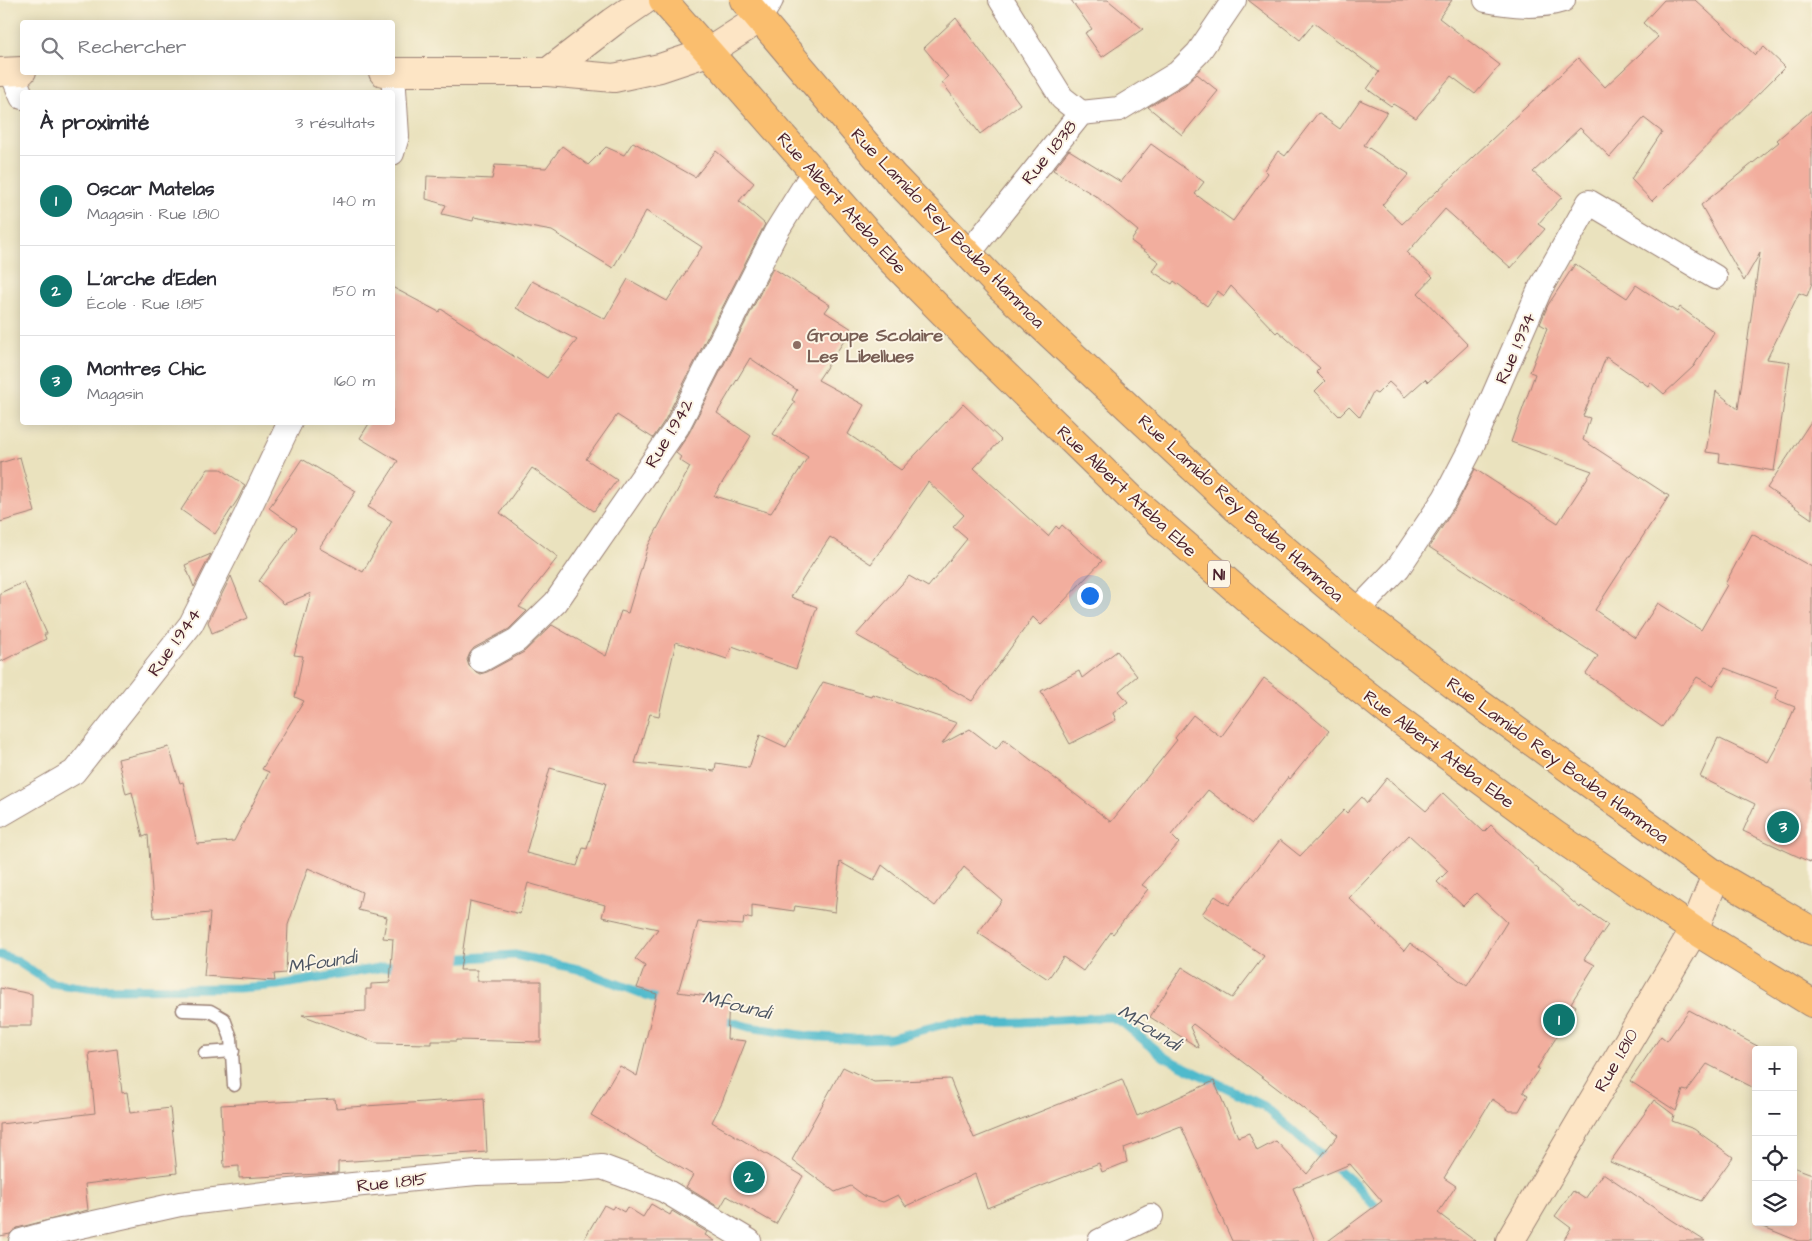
<!DOCTYPE html>
<html lang="fr">
<head>
<meta charset="utf-8">
<style>
	body { margin:0; font-family:"Architects Daughter",sans-serif; background:#f7f7f7; color:#2b2b33 }
	.controls { position:absolute; right:15px; bottom:15px; display:grid; overflow:hidden; border-radius:5px; box-shadow:0 2px 12px #0003 }
	.controls button { width:45px; height:45px; display:grid; place-items:center; padding:0; border:0; border-bottom:1px solid #e1e1e2; background:#fff; color:#2b2b33; font:25px sans-serif }
	.you { position:absolute; left:1089px; top:595px; width:18px; height:18px; margin:-12px; border:4px solid #fff; border-radius:50%; background:#1a73e8; box-shadow:0 0 0 8px #1a73e833 }
	.badge { display:grid; place-items:center; width:32px; height:32px; border-radius:50%; background:#0f766e; color:#fff; font-size:16px; font-weight:700 }
	.pin { position:absolute; translate:-50% -50%; border:2px solid #fff; box-shadow:0 1px 5px #0006 }
	.list { margin:0; padding:0; list-style:none }
	h2 { display:flex; justify-content:space-between; align-items:center; height:65px; margin:0; padding:0 20px; font-size:21px }
	h2 small { font-size:16px; font-weight:400; color:#7c7c81 }
	.list li { display:grid; grid-template-columns:32px 1fr auto; gap:15px; align-items:center; box-sizing:border-box; height:90px; padding:0 20px; border-top:1px solid #e1e1e2 }
	.list b { display:block; font-size:19px; white-space:nowrap }
	.list p { margin:0; font-size:16px; white-space:nowrap; color:#7c7c81 }
	.list em { font-size:16px; font-style:normal; color:#7c7c81 }
	.icon { flex:none; width:28px; height:28px; fill:none; stroke:currentColor; stroke-width:2; stroke-linecap:round; stroke-linejoin:round }
	.map { position:relative; flex:none; width:1812px; height:1241px; overflow:hidden }
	.search { position:absolute; background:#fff; box-shadow:0 2px 12px #0003; left:20px; top:20px; width:375px; height:55px; display:flex; align-items:center; gap:12px; box-sizing:border-box; padding:0 18px; border-radius:5px; color:#7c7c81; font-size:19px }
	.panel { position:absolute; background:#fff; box-shadow:0 2px 12px #0003; left:20px; top:90px; width:375px; height:335px; border-radius:5px }
	.map>svg:first-child { display:block }
</style>
</head>
<body>
<div class="map">
<svg width="1812" height="1241" viewBox="0 0 1812 1241">
	<rect width="100%" height="100%" fill="#fcf5e5"/>
	<filter id="ink" filterUnits="userSpaceOnUse"><feTurbulence type="fractalNoise" baseFrequency=".02" numOctaves="2"/><feDisplacementMap in="SourceGraphic" scale="10" xChannelSelector="R" yChannelSelector="G"/><feConvolveMatrix kernelMatrix="1 2 1 2 8 2 1 2 1" color-interpolation-filters="sRGB"/></filter>
	<filter id="wash" filterUnits="userSpaceOnUse"><feTurbulence type="fractalNoise" baseFrequency=".0096" numOctaves="4" result="noise"/><feDisplacementMap in="SourceGraphic" scale="20" xChannelSelector="R" yChannelSelector="G"/><feGaussianBlur stdDeviation="1.12" result="paint"/><feColorMatrix in="noise" values="0 0 0 0 0 0 0 0 0 0 0 0 0 0 0 0 0 1.4 0 .05"/><feComposite in="paint" operator="in"/></filter>
	<g filter="url(#wash)">
		<rect width="100%" height="100%" fill="#eae2be"/>
		<g fill="none" stroke-linecap="round" stroke-linejoin="round">
			<g stroke="#4fbacc" stroke-width="9">
				<polyline points="0,955 15,960 51,983 94,989 239,988 279,985 402,964"/>
				<polyline points="450,959 515,955 578,969 667,1003"/>
				<polyline points="717,1018 749,1027 807,1036 852,1039 891,1038 948,1023 1024,1022 1111,1017 1123,1023 1164,1057 1264,1106 1355,1184 1383,1215"/>
			</g>
		</g>
		<g id="blocks">
			<g fill="#f2ae9e" fill-rule="evenodd">
				<polygon points="1071,0 1108,0 1143,29 1102,57 1085,33 1092,29"/>
				<polygon points="1248,0 1452,0 1439,18 1500,65 1475,94 1451,76 1416,118 1393,104 1391,106 1367,89 1379,72 1314,23 1300,40"/>
				<polygon points="1664,0 1695,0 1755,55 1764,47 1785,67 1652,201 1631,179 1662,132 1644,118 1610,157 1580,128 1533,172 1562,197 1538,224 1545,229 1511,268 1445,209 1407,253 1433,277 1418,293 1468,345 1428,382 1425,379 1405,397 1389,382 1377,394 1373,392 1360,417 1349,406 1339,416 1315,391 1325,381 1316,372 1320,368 1278,331 1276,333 1231,286 1224,296 1218,291 1207,306 1174,281 1172,284 1152,271 1159,262 1131,241 1138,231 1097,197 1053,170 1069,150 1121,182 1151,144 1204,182 1195,194 1233,221 1268,173 1265,170 1278,151 1285,156 1318,113 1340,129 1360,100 1387,112 1364,145 1409,174 1382,205 1402,224 1578,58 1605,87 1658,37 1643,23"/>
				<polygon points="956,18 1020,104 980,134 942,82 948,77 924,48"/>
				<polygon points="1197,74 1218,91 1182,135 1148,107 1185,85"/>
				<polygon points="1812,110 1812,283 1807,296 1799,293 1767,359 1790,362 1774,471 1719,462 1720,454 1706,452 1716,391 1738,409 1760,253 1744,281 1701,205 1779,142 1777,140"/>
				<path d="M633,142L695,177L716,151L754,183L739,201L765,224L665,420L653,438L617,415L586,459L617,480L594,511L532,468L500,513L558,557L519,607L527,611L509,629L474,648L470,653L467,660L469,666L474,671L480,674L487,672L524,652L552,625L606,656L621,611L628,613L648,546L690,467L679,460L681,457L676,453L689,433L773,268L830,305L825,312L852,329L818,380L864,405L848,434L901,470L963,404L1001,440L974,468L1048,536L1056,526L1059,529L1062,525L1102,561L1041,625L1033,617L972,701L856,635L909,576L928,587L967,539L953,527L964,515L928,482L871,564L830,537L791,597L817,607L796,669L732,646L727,659L676,642L659,716L650,714L635,763L715,771L716,763L749,768L760,735L786,747L823,682L871,696L872,694L957,723L942,744L970,729L996,749L1004,739L1111,822L1177,740L1175,738L1193,715L1221,737L1264,678L1296,702V703L1329,731L1290,779L1288,777L1252,824L1208,790L1171,835L1179,843L1142,885L1148,889L1113,934L1111,932L1083,971L1063,957L1048,979L978,933L1002,900L964,867L935,906L882,865L874,881L840,862L835,912L795,906L794,911L752,905V919L744,917L743,925L698,922L678,992L722,998L729,1001L727,1039L746,1041L722,1102L712,1122L803,1176L776,1224L727,1196L720,1208L686,1187L693,1175L591,1115L620,1066L637,1076L657,994L637,988L645,966L635,959L658,929L602,917L605,905L528,883L520,914L470,901L460,970H477V981H541V1042L456,1040V1041H431V1044L376,1043L302,1015L366,1011V989H371V984L390,983L393,939L383,938L387,917L358,910L362,892L308,868L288,925L286,973L274,974L275,981L204,976L210,913L154,918L148,835L143,837L132,792L126,794L118,759L169,747L180,783L183,782L197,844L234,841L269,772L262,769L304,701L295,697L303,656L294,655L311,593L284,604L259,581L297,528L269,508L302,459L356,491L319,548L363,572L392,521L368,507L398,461L360,438L370,422H392V287L439,312L441,309L547,378L577,340L516,308L532,281L605,319L628,279L667,301L702,247L646,211L613,268L552,231L474,217L473,221L442,214L446,205L426,199L427,176L492,179L495,165L546,168L562,146L588,165L606,147L624,155ZM750,358L797,390L792,400L795,402L773,434L808,457L771,513L714,496L751,436L717,413ZM550,768L606,783L587,849L583,848L577,866L526,853Z"/>
				<polygon points="1575,264 1627,298 1636,285 1677,312 1680,307 1714,332 1694,366 1664,394 1650,382 1648,386 1606,357 1583,416 1590,418 1583,440 1669,496 1595,610 1635,638 1658,603 1701,630 1727,585 1725,584 1752,534 1812,567 1812,863 1743,831 1755,804 1700,777 1718,738 1768,762 1784,733 1795,707 1775,699 1779,689 1725,668 1713,686 1697,677 1662,727 1586,674 1598,656 1429,547 1456,506 1475,469 1558,523 1592,471 1511,442 1535,374 1530,372 1547,328 1540,324 1548,305"/>
				<polygon points="1812,420 1812,519 1767,488"/>
				<polygon points="20,457 35,512 0,522 0,463"/>
				<polygon points="208,469 221,469 245,485 238,499 215,534 181,510"/>
				<polygon points="211,554 194,587 185,565"/>
				<polygon points="231,576 248,618 212,633 208,622"/>
				<polygon points="24,582 47,634 44,634 46,639 0,662 0,593"/>
				<polygon points="1117,651 1137,676 1119,691 1128,702 1113,713 1116,720 1070,744 1041,691 1079,671 1082,678"/>
				<path d="M1387,778L1426,811L1443,793L1484,832L1491,825L1539,870L1538,871L1580,908L1581,906L1608,925L1584,959L1595,965L1571,1003L1576,1006L1537,1068L1539,1069L1523,1092L1528,1095L1519,1111H1510L1492,1099L1444,1178L1456,1186L1438,1213L1475,1241H1328L1382,1201L1350,1164L1293,1188L1315,1241H1232L1181,1126L1124,1148L1127,1162L1102,1172L1099,1163L987,1208L975,1174L906,1206L898,1195L883,1202L866,1197L851,1186L835,1192L792,1160L843,1067L874,1082L950,1079L974,1138L1122,1079L1137,1116L1214,1081L1238,1137L1249,1133L1257,1151L1276,1141L1307,1174L1338,1135L1193,1024L1190,1027L1199,1048L1150,1017L1182,967L1232,998L1264,956L1202,914L1215,896L1229,905L1280,840L1300,856L1344,810L1347,813L1362,797L1367,803ZM1409,835L1448,871L1437,882L1463,906L1476,893L1507,922L1467,986L1410,943L1404,951L1349,898Z"/>
				<polygon points="0,988 32,994 32,1026 0,1026"/>
				<polygon points="1689,1010 1765,1050 1756,1050 1756,1089 1707,1064 1687,1091 1683,1090 1676,1111 1630,1081 1661,1036 1667,1041"/>
				<polygon points="117,1049 122,1093 127,1092 130,1113 170,1108 177,1173 85,1184 88,1210 17,1228 10,1234 0,1236 0,1124 95,1113 89,1053"/>
				<polygon points="484,1098 487,1152 338,1162 338,1173 319,1174 239,1178 239,1166 224,1167 221,1105 335,1099 336,1108"/>
				<polygon points="1654,1100 1674,1115 1672,1121 1694,1129 1733,1157 1701,1201 1610,1162"/>
				<polygon points="1793,1167 1812,1174 1812,1241 1798,1241 1754,1223 1756,1218 1756,1222 1793,1222"/>
				<polygon points="1603,1173 1672,1220 1705,1241 1563,1241 1571,1228 1555,1216 1573,1191 1585,1199"/>
				<polygon points="651,1204 670,1215 672,1211 707,1232 705,1235 715,1241 583,1241 604,1205 612,1209 614,1206 624,1212 627,1207 643,1217"/>
			</g>
		</g>
	</g>
	<g filter="url(#ink)">
		<use href="#blocks" fill-opacity="0" stroke="#9a8074" stroke-width="1"/>
		<g fill="none" stroke-linecap="round" stroke-linejoin="round">
			<defs>
				<g id="lane">
					<polyline points="183,1010 210,1011 224,1019 231,1038 234,1085"/>
					<polyline points="205,1053 233,1051"/>
				</g>
				<g id="street">
					<polyline points="1001,0 1062,98 1081,113"/>
					<path d="M1486,0C1512,5 1537,8 1563,0"/>
					<polyline points="759,19 771,0"/>
					<polyline points="11,71 22,97"/>
					<polyline points="392,153 397,136 393,73"/>
					<polyline points="968,254 1081,113 1119,109 1178,73 1198,53 1234,0"/>
					<polyline points="1357,611 1398,568 1445,498 1471,448 1540,289 1589,202 1715,277"/>
					<polyline points="481,660 517,640 556,602 677,427 776,232 814,171"/>
					<polyline points="0,815 74,772 191,624 245,517 290,422"/>
					<polyline points="21,1241 49,1233 180,1204 281,1192 476,1173 557,1171 602,1167 664,1190 749,1241"/>
					<polyline points="1100,1241 1151,1216"/>
				</g>
				<g id="secondary">
					<polyline points="0,72 22,71"/>
					<polyline points="383,72 548,72 614,78 660,68 708,52 759,19"/>
					<polyline points="548,72 613,22 645,0"/>
					<polyline points="1510,1241 1694,930 1716,875"/>
				</g>
				<g id="highway">
					<polyline points="663,0 892,261 996,366 1131,498 1259,609 1395,717 1554,834 1694,930 1812,1003"/>
					<polyline points="744,0 893,176 1001,288 1236,508 1357,611 1462,691 1716,875 1812,931"/>
				</g>
			</defs>
			<use href="#lane" stroke="#9a8074" stroke-width="15"/>
			<use href="#street" stroke="#9a8074" stroke-width="26"/>
			<use href="#secondary" stroke="#9a8074" stroke-width="30"/>
			<use href="#highway" stroke="#9a8074" stroke-width="30"/>
			<use href="#lane" stroke="#fff" stroke-width="12"/>
			<use href="#street" stroke="#fff" stroke-width="24"/>
			<use href="#secondary" stroke="#fde5c5" stroke-width="28"/>
			<use href="#highway" stroke="#fabe6e" stroke-width="28"/>
		</g>
	</g>
	<circle fill="#8d6e63" stroke="#fcf5e5" stroke-width="2" cx="797" cy="345" r="5"/>
	<g text-anchor="middle" stroke-width="4" stroke-linejoin="round" paint-order="stroke">
		<rect fill="#fcf5e5" stroke="#7f5f63" stroke-width="1" x="1208" y="560.5" width="22" height="27" rx="4"/>
		<g font-size="16" font-weight="bold" fill="#4a1f2b">
			<text x="1219" y="580">N1</text>
		</g>
		<g font-size="18" fill="#4a1f2b" stroke="#fcf5e5">
			<text transform="translate(1049 152) rotate(-51)" y="6">Rue 1.838</text>
			<text transform="translate(842 203) rotate(48)" y="6">Rue Albert Ateba Ebe</text>
			<text transform="translate(948 228) rotate(46)" y="6">Rue Lamido Rey Bouba Hammoa</text>
			<text transform="translate(1515 348) rotate(-67)" y="6">Rue 1.934</text>
			<text transform="translate(669 433) rotate(-59)" y="6">Rue 1.942</text>
			<text transform="translate(1127 491) rotate(43)" y="6">Rue Albert Ateba Ebe</text>
			<text transform="translate(1241 508) rotate(42)" y="6">Rue Lamido Rey Bouba Hammoa</text>
			<text transform="translate(174 642) rotate(-55)" y="6">Rue 1.944</text>
			<text transform="translate(1439 749) rotate(37)" y="6">Rue Albert Ateba Ebe</text>
			<text transform="translate(1558 760) rotate(36)" y="6">Rue Lamido Rey Bouba Hammoa</text>
			<text transform="translate(1616 1060) rotate(-60)" y="6">Rue 1.810</text>
			<text transform="translate(392 1182) rotate(-6)" y="6">Rue 1.815</text>
		</g>
		<g font-size="18" font-weight="bold" fill="#785e54" stroke="#fcf5e5" text-anchor="start">
			<text x="807" y="341">Groupe Scolaire<tspan x="807" dy="21">Les Libellues</tspan></text>
		</g>
		<g font-size="19" font-style="italic" fill="#4c5563" stroke="#fcf5e5">
			<text transform="translate(322 961) rotate(-9)" y="7">Mfoundi</text>
			<text transform="translate(737 1004) rotate(14)" y="7">Mfoundi</text>
			<text transform="translate(1150 1027) rotate(32)" y="7">Mfoundi</text>
		</g>
	</g>
</svg>
<div class="controls">
<button>+</button>
<button>−</button>
<button><svg class="icon" aria-label="locate" viewBox="0 0 24 24"><circle cx="12" cy="12" r="6"/><path d="M12 2v4M12 18v4M2 12h4M18 12h4"/></svg></button>
<button><svg class="icon" aria-label="layers" viewBox="0 0 24 24"><path d="M12 4l9 5-9 5-9-5zM3 14l9 5 9-5"/></svg></button>
</div>
<div class="you"></div>
<div class="pin badge" style="left:1559px;top:1020px">1</div>
<div class="pin badge" style="left:749px;top:1177px">2</div>
<div class="pin badge" style="left:1783px;top:827px">3</div>
<div class="search"><svg class="icon" aria-label="search" viewBox="0 0 24 24"><circle cx="10" cy="10" r="6"/><path d="M15 15l6 6"/></svg>Rechercher</div>
<section class="panel">
<h2>À proximité<small>3 résultats</small></h2>
<ul class="list">
<li><span class="badge">1</span><div><b>Oscar Matelas</b><p>Magasin · Rue 1.810</p></div><em>140 m</em></li>
<li><span class="badge">2</span><div><b>L'arche d'Eden</b><p>École · Rue 1.815</p></div><em>150 m</em></li>
<li><span class="badge">3</span><div><b>Montres Chic</b><p>Magasin</p></div><em>160 m</em></li>
</ul>
</section>
</div>
</body>
</html>
